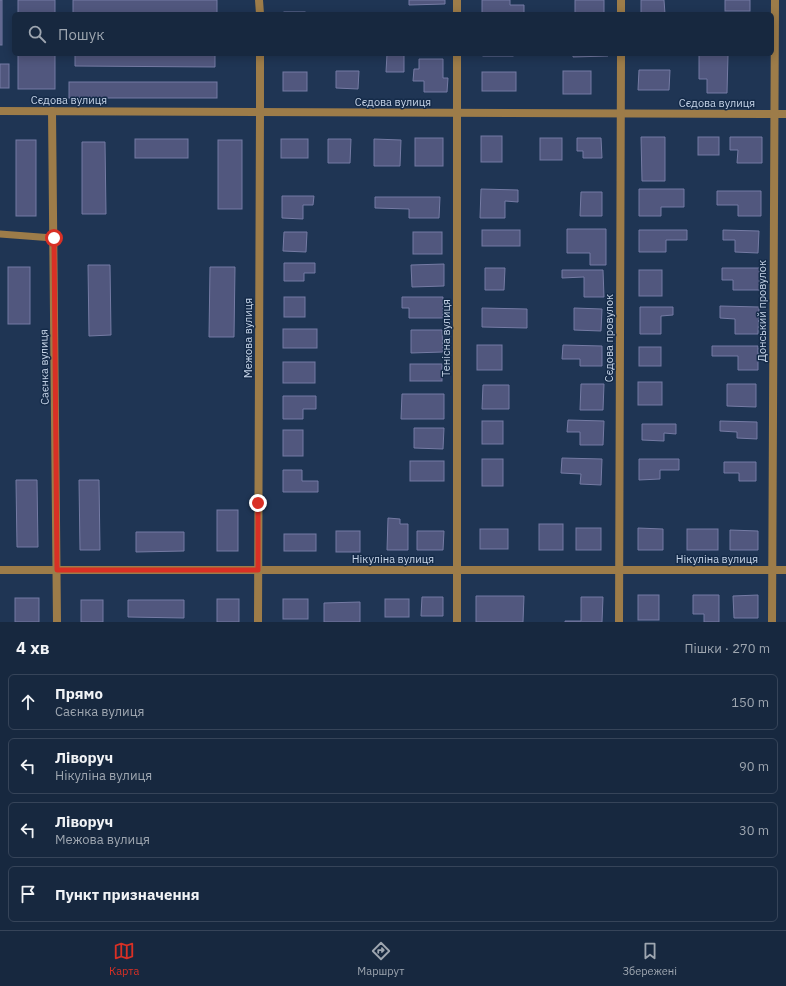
<!DOCTYPE html>
<html lang="uk">
<head>
<meta charset="utf-8">
<style>
	body { margin:0; font-family:"IBM Plex Sans",sans-serif; background:#24344a; color:#f1f3f6 }
	.stop { position:absolute; width:12px; height:12px; margin:-9px; border:3px solid #d93025; border-radius:50%; background:#fff }
	.stop.end { background:#d93025; border-color:#fff; box-shadow:0 1px 4px #0008 }
	.list { margin:0; padding:0; list-style:none }
	h2 { display:flex; justify-content:space-between; align-items:center; height:52px; margin:0; padding:0 16px; font-size:17px }
	h2 small { font-size:13px; font-weight:400; color:#9ea6b0 }
	.list li { display:grid; grid-template-columns:26px 1fr auto; gap:12px; align-items:center; box-sizing:border-box; height:56px; margin:0 8px 8px; padding:0 8px; border:1px solid #364459; border-radius:6px }
	.list b { display:block; font-size:15px; white-space:nowrap }
	.list p { margin:0; font-size:13px; white-space:nowrap; color:#9ea6b0 }
	.list em { font-size:13px; font-style:normal; color:#9ea6b0 }
	.icon { flex:none; width:22px; height:22px; fill:none; stroke:currentColor; stroke-width:2; stroke-linecap:round; stroke-linejoin:round }
	.map { position:relative; flex:none; width:786px; height:622px; overflow:hidden }
	.search { position:absolute; background:#17283f; box-shadow:0 2px 10px #0003; left:12px; right:12px; top:12px; height:44px; display:flex; align-items:center; gap:10px; box-sizing:border-box; padding:0 14px; border-radius:6px; color:#9ea6b0; font-size:15px }
	.sheet { height:308px; background:#17283f }
	nav { display:flex; justify-content:space-around; align-items:center; box-sizing:border-box; height:56px; border-top:1px solid #364459; background:#17283f; font-size:11px; color:#9ea6b0 }
	nav a { display:grid; justify-items:center; gap:2px }
	nav .on { color:#d93025 }
	.map>svg:first-child { display:block }
</style>
</head>
<body>
<div class="map">
<svg width="786" height="622" viewBox="0 0 786 622">
	<rect width="100%" height="100%" fill="#1f3554"/>
	<g fill="#51577e" stroke="#757ba4">
		<rect x="0" y="0" width="2" height="45"/>
		<rect x="18" y="0" width="37" height="14"/>
		<rect x="73" y="0" width="144" height="14"/>
		<polygon points="409,0 445,0 445,4 409,5"/>
		<polygon points="482,0 510,0 510,5 524,5 524,14 482,14"/>
		<rect x="575" y="0" width="29" height="14"/>
		<polygon points="641,0 664,0 665,14 641,14"/>
		<rect x="725" y="0" width="25" height="11"/>
		<rect x="284" y="12" width="21" height="2"/>
		<rect x="18" y="54" width="37" height="35"/>
		<polygon points="75,54 215,54 215,67 75,66"/>
		<polygon points="387,54 404,54 404,72 386,72"/>
		<rect x="483" y="54" width="30" height="2"/>
		<polygon points="573,54 608,54 608,56 573,57"/>
		<polygon points="699,55 728,55 727,93 707,93 707,79 699,79"/>
		<polygon points="419,59 443,59 443,78 448,78 447,92 424,92 424,81 413,81 414,69 419,69"/>
		<rect x="0" y="64" width="9" height="24"/>
		<polygon points="639,70 670,70 669,90 638,90"/>
		<polygon points="336,71 359,71 358,89 336,88"/>
		<rect x="563" y="71" width="28" height="23"/>
		<rect x="283" y="72" width="24" height="19"/>
		<rect x="482" y="72" width="34" height="19"/>
		<rect x="69" y="82" width="148" height="16"/>
		<rect x="481" y="136" width="21" height="26"/>
		<polygon points="641,137 665,137 665,181 642,181"/>
		<rect x="698" y="137" width="21" height="18"/>
		<polygon points="730,137 762,137 762,163 737,163 738,150 730,150"/>
		<rect x="415" y="138" width="28" height="28"/>
		<rect x="540" y="138" width="22" height="22"/>
		<polygon points="577,138 601,138 602,158 583,158 583,151 577,151"/>
		<rect x="135" y="139" width="53" height="19"/>
		<rect x="281" y="139" width="27" height="19"/>
		<polygon points="328,139 351,139 350,163 328,163"/>
		<polygon points="374,139 401,140 400,166 374,166"/>
		<rect x="16" y="140" width="20" height="76"/>
		<rect x="218" y="140" width="24" height="69"/>
		<polygon points="82,142 105,142 106,214 82,214"/>
		<polygon points="481,189 518,190 518,202 505,201 505,218 480,218"/>
		<polygon points="639,189 684,189 684,207 661,207 661,216 639,216"/>
		<polygon points="717,191 761,191 761,216 738,216 738,205 717,205"/>
		<polygon points="581,192 602,192 602,216 580,216"/>
		<polygon points="282,196 314,196 313,205 303,205 303,219 282,218"/>
		<polygon points="375,197 440,197 439,218 409,218 409,209 375,208"/>
		<polygon points="567,229 606,229 606,265 590,265 590,253 567,253"/>
		<rect x="482" y="230" width="38" height="16"/>
		<polygon points="639,230 687,230 687,240 666,240 666,252 639,252"/>
		<polygon points="723,230 759,231 758,253 735,252 735,240 723,240"/>
		<polygon points="284,232 307,232 306,252 283,251"/>
		<rect x="413" y="232" width="29" height="22"/>
		<polygon points="284,263 315,263 315,273 304,273 304,281 284,281"/>
		<polygon points="444,264 444,286 412,287 411,265"/>
		<polygon points="88,265 110,265 111,335 89,336"/>
		<rect x="8" y="267" width="22" height="57"/>
		<polygon points="210,267 235,267 234,337 209,337"/>
		<polygon points="485,268 505,268 504,290 485,290"/>
		<polygon points="722,268 760,268 760,290 733,290 733,280 722,280"/>
		<polygon points="562,270 603,270 604,297 584,297 584,277 562,278"/>
		<rect x="639" y="270" width="23" height="26"/>
		<rect x="284" y="297" width="21" height="20"/>
		<polygon points="402,297 443,297 443,318 409,318 409,308 402,308"/>
		<polygon points="720,306 759,307 758,334 735,334 735,319 720,318"/>
		<polygon points="640,307 673,307 673,315 661,316 661,334 640,334"/>
		<polygon points="482,308 527,309 527,328 482,327"/>
		<polygon points="574,308 602,309 601,331 574,330"/>
		<rect x="283" y="329" width="34" height="19"/>
		<polygon points="411,330 442,330 443,352 411,353"/>
		<rect x="477" y="345" width="25" height="25"/>
		<polygon points="563,345 602,346 602,366 580,366 580,359 562,359"/>
		<polygon points="712,346 758,346 758,370 738,370 738,356 712,356"/>
		<rect x="639" y="347" width="22" height="19"/>
		<rect x="283" y="362" width="32" height="21"/>
		<rect x="410" y="364" width="32" height="17"/>
		<rect x="638" y="382" width="24" height="23"/>
		<polygon points="581,384 604,384 603,410 580,410"/>
		<polygon points="727,384 756,384 756,407 727,406"/>
		<polygon points="483,385 509,385 509,409 482,409"/>
		<polygon points="402,394 444,394 444,419 401,419"/>
		<polygon points="283,396 316,396 316,409 303,409 303,419 283,419"/>
		<polygon points="568,420 604,421 603,445 580,445 580,432 567,432"/>
		<rect x="482" y="421" width="21" height="23"/>
		<polygon points="720,421 757,422 757,439 737,438 737,432 720,431"/>
		<polygon points="642,424 676,424 676,434 664,433 664,441 642,440"/>
		<polygon points="414,428 444,428 443,449 414,448"/>
		<rect x="283" y="430" width="20" height="26"/>
		<polygon points="562,458 602,459 601,485 580,484 581,474 561,473"/>
		<rect x="482" y="459" width="21" height="27"/>
		<polygon points="639,459 679,459 679,470 660,470 660,479 639,480"/>
		<rect x="410" y="461" width="34" height="20"/>
		<polygon points="724,462 756,462 756,481 739,481 739,473 724,473"/>
		<polygon points="283,470 302,470 302,481 318,481 318,492 283,492"/>
		<polygon points="16,480 37,480 38,547 17,547"/>
		<polygon points="79,480 99,480 100,550 80,550"/>
		<rect x="217" y="510" width="21" height="41"/>
		<polygon points="388,518 400,519 400,524 408,524 408,550 387,550"/>
		<rect x="539" y="524" width="24" height="26"/>
		<rect x="576" y="528" width="25" height="22"/>
		<polygon points="638,528 663,529 663,550 638,550"/>
		<rect x="480" y="529" width="28" height="20"/>
		<rect x="687" y="529" width="31" height="21"/>
		<polygon points="730,530 758,531 758,550 730,550"/>
		<rect x="336" y="531" width="24" height="21"/>
		<polygon points="417,531 444,531 443,550 417,550"/>
		<polygon points="136,532 184,532 184,551 136,552"/>
		<rect x="284" y="534" width="32" height="17"/>
		<rect x="638" y="595" width="21" height="25"/>
		<polygon points="693,595 719,595 719,622 704,622 704,614 693,614"/>
		<polygon points="758,595 758,618 734,618 733,596"/>
		<polygon points="476,596 524,596 523,622 476,622"/>
		<polygon points="422,597 443,597 443,616 421,616"/>
		<polygon points="581,597 603,597 602,622 565,622 565,621 581,621"/>
		<rect x="15" y="598" width="24" height="24"/>
		<rect x="217" y="599" width="22" height="23"/>
		<rect x="283" y="599" width="25" height="20"/>
		<rect x="385" y="599" width="24" height="18"/>
		<rect x="81" y="600" width="22" height="22"/>
		<polygon points="128,600 184,600 184,618 128,617"/>
		<polygon points="360,602 360,622 324,622 324,603"/>
	</g>
	<g fill="none" stroke-linecap="round" stroke-linejoin="round">
		<polyline stroke="#9d7c49" stroke-width="7" points="0,234 53,238"/>
		<g stroke="#9d7c49" stroke-width="8">
			<polyline points="259,0 260,14"/>
			<polyline points="457,0 457,14"/>
			<polyline points="621,14 621,0"/>
			<polyline points="0,111 786,114"/>
			<polyline points="52,111 57,622"/>
			<polyline points="0,570 786,570"/>
			<polyline points="258,622 260,112 260,54"/>
			<polyline points="457,622 457,54"/>
			<polyline points="619,622 621,54"/>
			<polyline points="772,622 775,0"/>
		</g>
	</g>
	<g fill="none" stroke-linecap="round" stroke-linejoin="round">
		<polyline stroke="#d93025" stroke-width="5" points="54,238 57,570 258,570 258,503"/>
	</g>
	<g text-anchor="middle" stroke-width="3" stroke-linejoin="round" paint-order="stroke">
		<g font-size="11" fill="#c6d4e8" stroke="#152b49">
			<text x="69" y="104">Сєдова вулиця</text>
			<text x="393" y="106">Сєдова вулиця</text>
			<text x="717" y="107">Сєдова вулиця</text>
			<text transform="translate(762 311) rotate(-90)" y="4">Донський провулок</text>
			<text transform="translate(248 338) rotate(-90)" y="4">Межова вулиця</text>
			<text transform="translate(446 338) rotate(-90)" y="4">Тенісна вулиця</text>
			<text transform="translate(609 338) rotate(-90)" y="4">Сєдова провулок</text>
			<text transform="translate(44 367) rotate(-91)" y="4">Саєнка вулиця</text>
			<text x="393" y="563">Нікуліна вулиця</text>
			<text x="717" y="563">Нікуліна вулиця</text>
		</g>
	</g>
</svg>
<div class="stop" style="left:54px;top:238px"></div>
<div class="stop end" style="left:258px;top:503px"></div>
<div class="search"><svg class="icon" aria-label="search" viewBox="0 0 24 24"><circle cx="10" cy="10" r="6"/><path d="M15 15l6 6"/></svg>Пошук</div>
</div>
<section class="sheet">
<h2>4 хв<small>Пішки · 270 m</small></h2>
<ul class="list">
<li><svg class="icon" aria-label="ahead" viewBox="0 0 24 24"><path d="M12 20V5M6 11l6-6 6 6"/></svg><div><b>Прямо</b><p>Саєнка вулиця</p></div><em>150 m</em></li>
<li><svg class="icon" aria-label="left" viewBox="0 0 24 24"><path d="M17 20v-9H6M10 6l-5 5 5 5"/></svg><div><b>Ліворуч</b><p>Нікуліна вулиця</p></div><em>90 m</em></li>
<li><svg class="icon" aria-label="left" viewBox="0 0 24 24"><path d="M17 20v-9H6M10 6l-5 5 5 5"/></svg><div><b>Ліворуч</b><p>Межова вулиця</p></div><em>30 m</em></li>
<li><svg class="icon" aria-label="arrive" viewBox="0 0 24 24"><path d="M6 21V4h12l-3 4 3 4H6"/></svg><div><b>Пункт призначення</b></div></li>
</ul>
</section>
<nav>
<a class="on"><svg class="icon" aria-label="map" viewBox="0 0 24 24"><path d="M3 6l6-2 6 2 6-2v14l-6 2-6-2-6 2zM9 4v14M15 6v14"/></svg>Карта</a>
<a><svg class="icon" aria-label="directions" viewBox="0 0 24 24"><path d="M12 3l9 9-9 9-9-9zM9 14v-3h6M13 9l2 2-2 2"/></svg>Маршрут</a>
<a><svg class="icon" aria-label="saved" viewBox="0 0 24 24"><path d="M7 4h10v16l-5-4-5 4z"/></svg>Збережені</a>
</nav>
</body>
</html>
